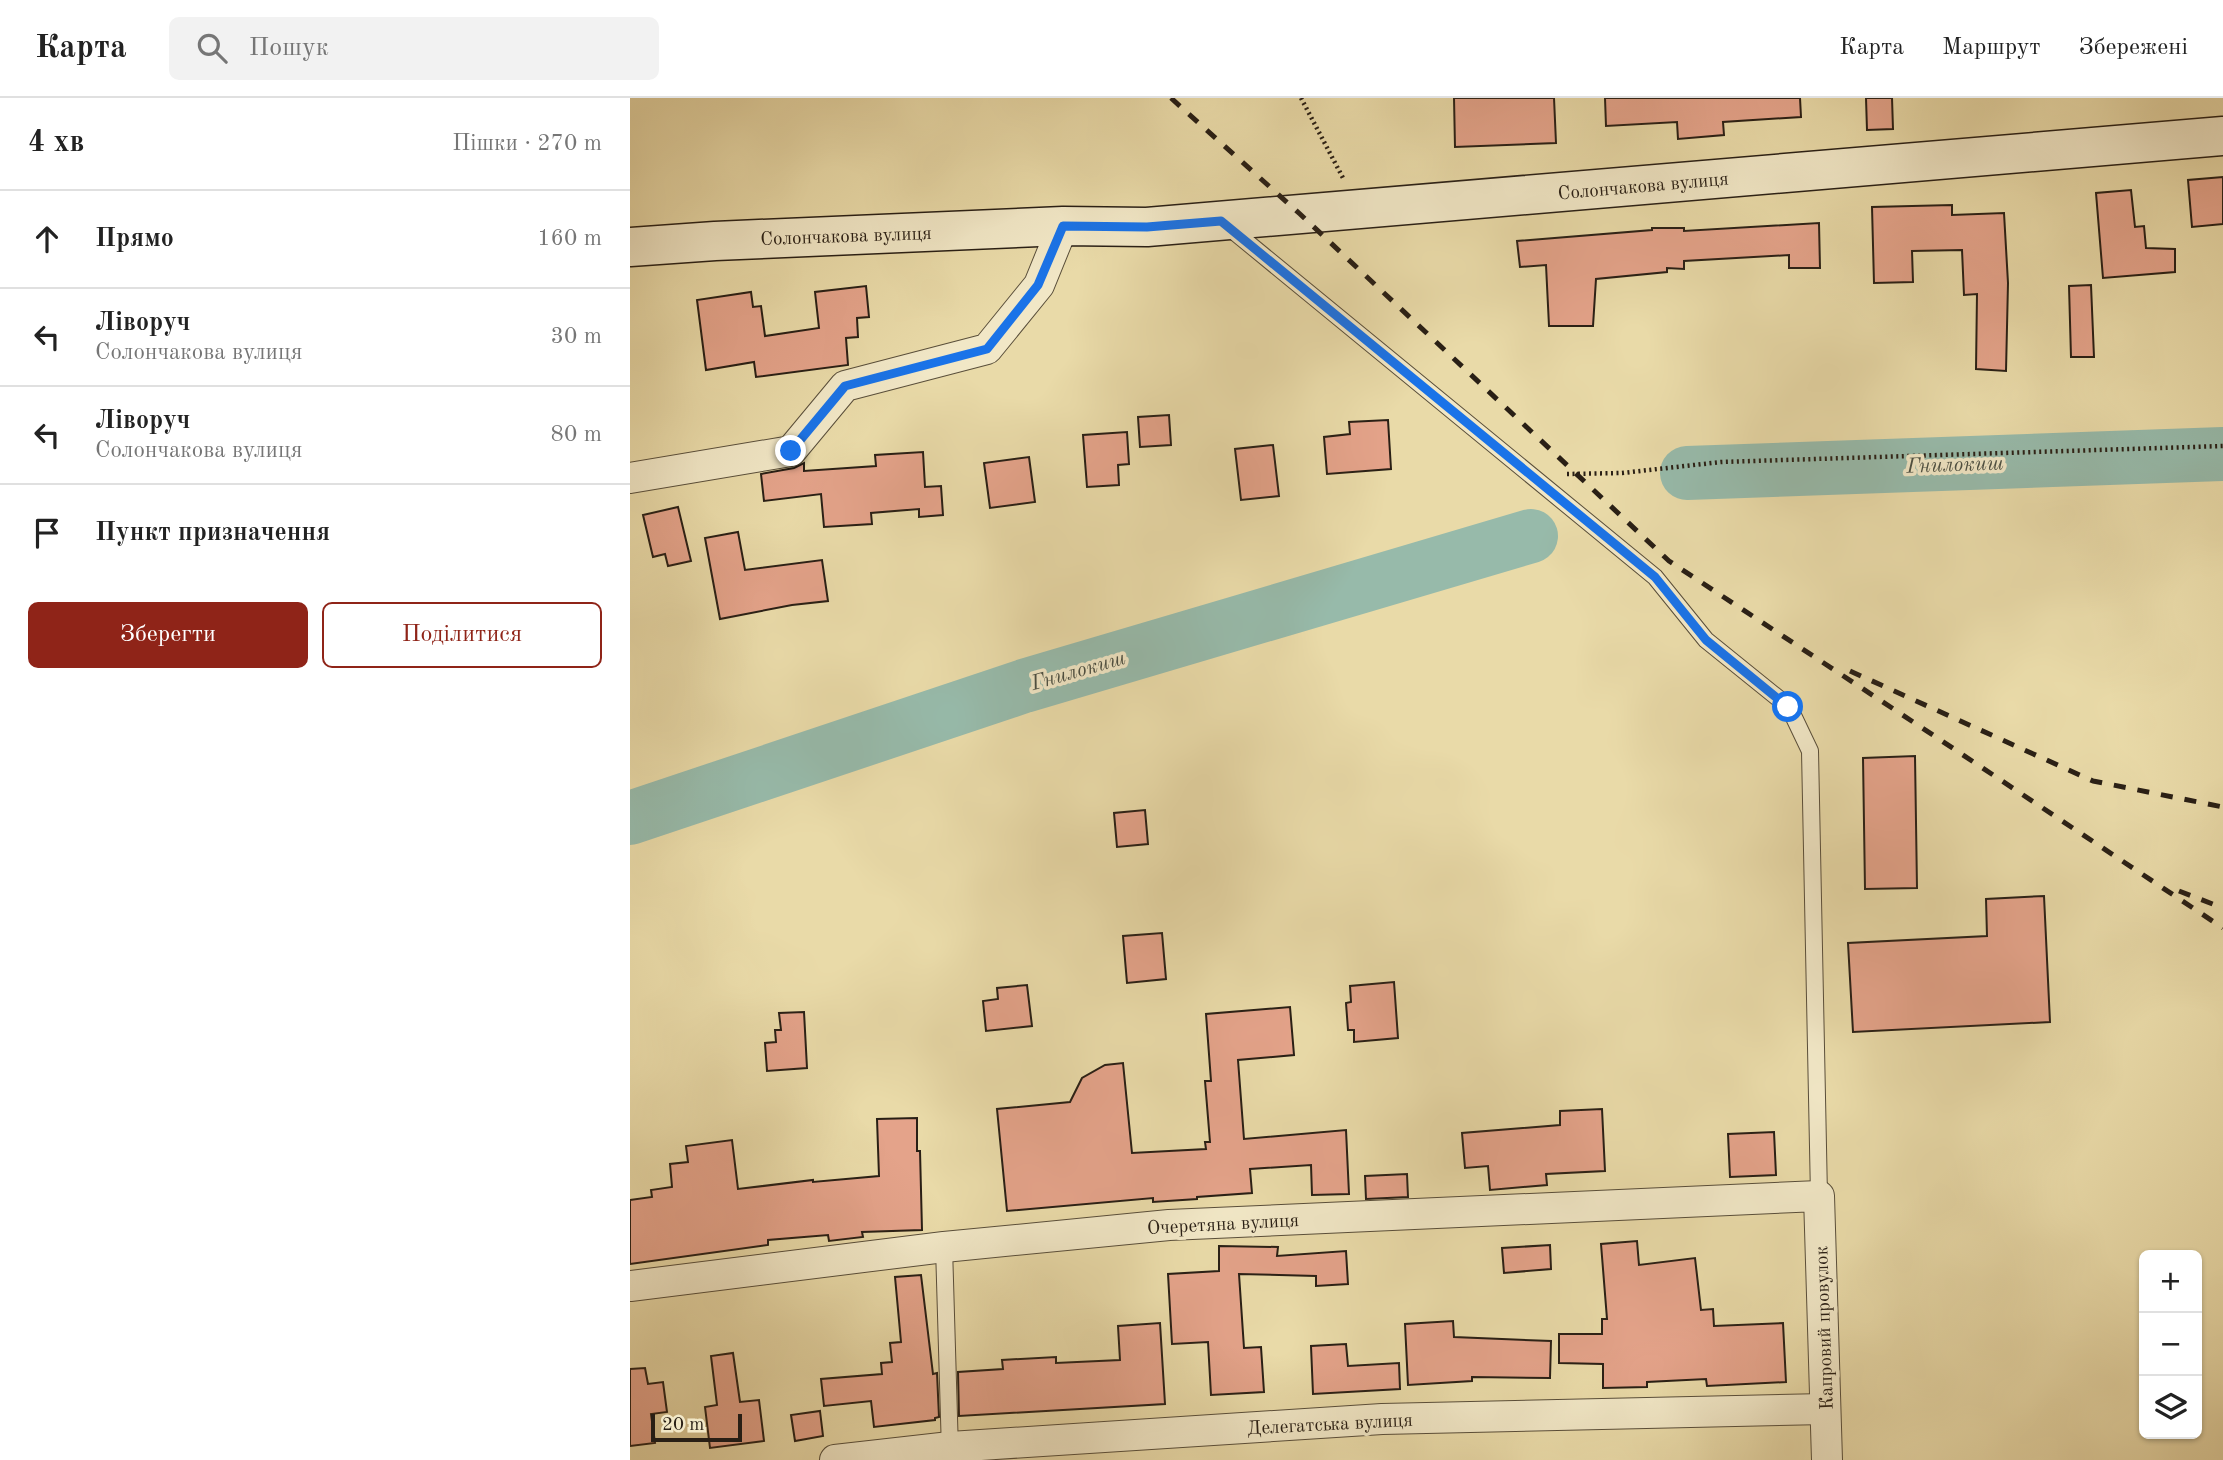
<!DOCTYPE html>
<html lang="uk">
<head>
<meta charset="utf-8">
<style>
	body { margin:0; font-family:"Old Standard TT",serif; background:#f2f2f2; color:#222 }
	.controls { position:absolute; right:21px; bottom:21px; display:grid; overflow:hidden; border-radius:10px; box-shadow:0 2px 5px #0004 }
	.controls button { width:63px; height:63px; display:grid; place-items:center; padding:0; border:0; border-bottom:2px solid #e0e0e0; background:#fff; color:#222; font:35px sans-serif }
	.scale { position:absolute; left:21px; bottom:18px; width:91px; box-sizing:border-box; padding-left:7px; border:4px solid #291f15; border-top:0; font-size:19px; line-height:24px; white-space:nowrap; color:#291f15; -webkit-text-stroke:5px #f1e7c6; paint-order:stroke }
	.stop { position:absolute; width:21px; height:21px; margin:-16px; border:5px solid #1a73e8; border-radius:50%; background:#fff }
	.stop.end { background:#1a73e8; border-color:#fff; box-shadow:0 2px 7px #0008 }
	.list { margin:0; padding:0; list-style:none }
	h2 { display:flex; justify-content:space-between; align-items:center; height:91px; margin:0; padding:0 28px; font-size:30px }
	h2 small { font-size:23px; font-weight:400; color:#767676 }
	.list li { display:grid; grid-template-columns:46px 1fr auto; gap:21px; align-items:center; box-sizing:border-box; height:98px; padding:0 28px; border-top:2px solid #e0e0e0 }
	.list b { display:block; font-size:26px; white-space:nowrap }
	.list p { margin:0; font-size:23px; white-space:nowrap; color:#767676 }
	.list em { font-size:23px; font-style:normal; color:#767676 }
	.actions { display:flex; gap:14px; padding:21px 28px }
	.actions a { flex:1; padding:16px 0; border:2px solid #8f2418; border-radius:10px; text-align:center; font-size:24px; color:#8f2418 }
	.actions .main { background:#8f2418; color:#fff }
	.icon { flex:none; width:38px; height:38px; fill:none; stroke:currentColor; stroke-width:2; stroke-linecap:round; stroke-linejoin:round }
	.map { position:relative; flex:none; width:1593px; height:1362px; overflow:hidden }
	header { display:flex; align-items:center; gap:42px; box-sizing:border-box; height:98px; padding:0 35px; background:#fff; border-bottom:2px solid #e0e0e0 }
	header strong { font-size:33px }
	nav { display:flex; gap:38px; margin-inline-start:auto; font-size:24px }
	.search { width:490px; height:63px; background:#f2f2f2; display:flex; align-items:center; gap:18px; box-sizing:border-box; padding:0 24px; border-radius:10px; color:#767676; font-size:26px }
	main { display:flex }
	aside { flex:1; background:#fff }
	.map>svg:first-child { display:block }
</style>
</head>
<body>
<header>
<strong>Карта</strong>
<div class="search"><svg class="icon" aria-label="search" viewBox="0 0 24 24"><circle cx="10" cy="10" r="6"/><path d="M15 15l6 6"/></svg>Пошук</div>
<nav><a>Карта</a><a>Маршрут</a><a>Збережені</a></nav>
</header>
<main>
<aside>
<h2>4 хв<small>Пішки · 270 m</small></h2>
<ul class="list">
<li><svg class="icon" aria-label="ahead" viewBox="0 0 24 24"><path d="M12 20V5M6 11l6-6 6 6"/></svg><div><b>Прямо</b></div><em>160 m</em></li>
<li><svg class="icon" aria-label="left" viewBox="0 0 24 24"><path d="M17 20v-9H6M10 6l-5 5 5 5"/></svg><div><b>Ліворуч</b><p>Солончакова вулиця</p></div><em>30 m</em></li>
<li><svg class="icon" aria-label="left" viewBox="0 0 24 24"><path d="M17 20v-9H6M10 6l-5 5 5 5"/></svg><div><b>Ліворуч</b><p>Солончакова вулиця</p></div><em>80 m</em></li>
<li><svg class="icon" aria-label="arrive" viewBox="0 0 24 24"><path d="M6 21V4h12l-3 4 3 4H6"/></svg><div><b>Пункт призначення</b></div></li>
</ul>
<div class="actions"><a class="main">Зберегти</a><a>Поділитися</a></div>
</aside>
<div class="map">
<svg width="1593" height="1362" viewBox="0 0 1593 1362">
	<rect width="100%" height="100%" fill="#e9daa8"/>
	<filter id="stains"><feTurbulence type="fractalNoise" baseFrequency=".00286" numOctaves="4"/><feColorMatrix values="0 0 0 0 .2 0 0 0 0 .09 0 0 0 0 .02 0 0 0 .5 -.17"/></filter>
	<radialGradient id="worn" r=".72"><stop offset=".6" stop-color="#630" stop-opacity="0"/><stop offset="1" stop-color="#630" stop-opacity=".3"/></radialGradient>
	<g fill="none" stroke-linecap="round" stroke-linejoin="round">
		<g stroke="#97baaa" stroke-width="54">
			<polyline points="1057,375 1593,356"/>
			<polyline points="0,720 394,588 901,438"/>
		</g>
	</g>
	<g fill="#e4a38a" stroke="#291f15" stroke-width="2">
		<polygon points="824,0 924,0 926,45 825,49"/>
		<polygon points="975,0 1170,0 1171,19 1093,24 1094,37 1048,41 1047,24 976,28"/>
		<polygon points="1236,0 1262,0 1263,31 1237,32"/>
		<polygon points="1593,79 1593,126 1562,129 1558,82"/>
		<polygon points="1501,92 1505,129 1514,128 1516,150 1545,151 1545,174 1473,180 1466,95"/>
		<polygon points="1322,107 1322,117 1374,115 1378,185 1376,273 1346,271 1347,196 1334,197 1332,152 1282,153 1283,184 1244,185 1242,109"/>
		<polygon points="1189,125 1190,170 1159,170 1159,157 1054,163 1054,171 1037,170 1037,174 966,181 963,228 919,228 916,167 890,169 887,143 1022,132 1022,130 1054,130 1054,133"/>
		<polygon points="1461,187 1464,259 1441,259 1439,188"/>
		<polygon points="236,188 239,219 227,220 228,239 216,240 218,267 126,279 124,264 76,272 67,202 121,194 123,209 131,208 135,238 189,230 185,194"/>
		<polygon points="539,317 541,347 510,349 508,319"/>
		<polygon points="758,322 761,371 697,376 694,339 720,336 719,324"/>
		<polygon points="497,334 499,366 488,367 489,387 457,389 453,337"/>
		<polygon points="643,347 649,398 611,402 605,351"/>
		<polygon points="293,354 295,389 311,388 313,417 289,419 289,411 241,415 242,426 194,429 191,396 134,403 131,376 164,370 174,365 174,373 246,368 245,357"/>
		<polygon points="399,359 405,404 360,410 354,365"/>
		<polygon points="48,409 61,463 38,468 35,456 23,459 13,417"/>
		<polygon points="108,434 115,472 192,462 198,503 162,507 90,521 75,440"/>
		<polygon points="1285,658 1287,790 1235,791 1233,660"/>
		<polygon points="515,712 518,746 487,749 484,715"/>
		<polygon points="1414,798 1420,924 1223,934 1218,845 1357,838 1356,801"/>
		<polygon points="532,835 536,881 497,885 493,838"/>
		<polygon points="764,884 768,940 724,944 724,932 718,932 716,905 721,904 720,888"/>
		<polygon points="397,887 402,928 356,933 353,903 368,901 367,890"/>
		<polygon points="660,909 664,957 608,962 614,1041 716,1032 719,1096 682,1097 681,1067 620,1071 622,1095 567,1099 567,1101 523,1104 523,1100 377,1113 367,1011 440,1004 452,980 475,967 493,965 502,1055 576,1051 575,1044 580,1044 575,983 581,983 576,916"/>
		<polygon points="174,914 177,970 137,973 135,945 146,944 145,932 151,932 149,915"/>
		<polygon points="972,1011 975,1073 916,1076 917,1087 860,1092 858,1068 835,1070 832,1035 930,1027 930,1013"/>
		<polygon points="287,1020 287,1053 290,1053 292,1132 232,1134 233,1139 199,1143 198,1137 138,1142 138,1147 0,1166 0,1102 22,1099 21,1092 42,1089 40,1066 58,1064 56,1048 102,1042 108,1091 183,1082 183,1084 249,1078 247,1021"/>
		<polygon points="1144,1034 1146,1077 1100,1079 1098,1036"/>
		<polygon points="777,1076 778,1099 736,1101 735,1078"/>
		<polygon points="1007,1143 1009,1167 1065,1160 1071,1212 1083,1211 1084,1228 1153,1225 1156,1284 1077,1288 1076,1281 1017,1284 1017,1289 973,1290 973,1266 929,1265 929,1236 972,1236 972,1221 977,1221 971,1146"/>
		<polygon points="920,1147 921,1171 874,1175 872,1150"/>
		<polygon points="589,1148 648,1149 647,1158 716,1153 718,1186 686,1188 686,1178 609,1176 614,1250 631,1249 634,1294 581,1297 578,1244 542,1246 538,1176 589,1173"/>
		<polygon points="291,1177 303,1276 307,1275 309,1319 305,1320 305,1322 244,1329 241,1303 194,1308 191,1281 252,1276 251,1265 262,1264 260,1245 271,1244 265,1179"/>
		<polygon points="823,1223 824,1239 921,1243 920,1280 842,1279 842,1283 778,1287 775,1226"/>
		<polygon points="530,1225 535,1306 329,1318 328,1274 373,1271 372,1262 426,1259 426,1265 490,1262 488,1228"/>
		<polygon points="716,1246 718,1268 769,1265 770,1291 683,1296 681,1248"/>
		<polygon points="103,1255 110,1304 129,1302 134,1343 80,1350 75,1309 87,1307 81,1258"/>
		<polygon points="15,1270 18,1286 33,1284 37,1314 21,1316 25,1345 0,1348 0,1271"/>
		<polygon points="190,1313 193,1338 165,1343 161,1317"/>
	</g>
	<g fill="none" stroke-linecap="round" stroke-linejoin="round">
		<defs>
			<g id="lane">
				<polyline points="596,127 1025,479 1076,542 1159,609 1180,653 1189,1098"/>
				<polyline points="314,1149 320,1353"/>
			</g>
			<g id="street">
				<polyline points="0,380 161,353 215,288 357,251 409,187 433,128"/>
				<polyline points="0,1188 314,1149 539,1127 1189,1098 1197,1362"/>
				<polyline points="205,1362 320,1349 752,1321 1195,1311"/>
			</g>
			<polyline id="secondary" points="0,149 85,143 433,128 517,129 1593,38"/>
		</defs>
		<use href="#lane" stroke="#594e3a" stroke-width="18"/>
		<use href="#street" stroke="#594e3a" stroke-width="32"/>
		<use href="#secondary" stroke="#291f15" stroke-width="41"/>
		<g stroke="#291f15" stroke-width="4.5" stroke-dasharray="2 3.5" stroke-linecap="butt">
			<polyline points="671,0 713,80"/>
			<polyline points="937,376 992,375 1091,364 1593,348"/>
		</g>
		<use href="#lane" stroke="#f1e7c6" stroke-width="16"/>
		<use href="#street" stroke="#f1e7c6" stroke-width="30"/>
		<use href="#secondary" stroke="#f1e7c6" stroke-width="38"/>
		<g stroke="#291f15" stroke-width="5" stroke-dasharray="12 12" stroke-linecap="butt">
			<polyline points="541,0 670,116 1039,463 1309,641 1593,830"/>
			<polyline points="1220,573 1463,683 1593,709"/>
			<polyline points="1549,793 1593,810"/>
		</g>
	</g>
	<g fill="none" stroke-linecap="round" stroke-linejoin="round">
		<polyline stroke="#1a73e8" stroke-width="9" points="161,353 215,288 357,251 408,187 433,128 517,129 591,123 1025,479 1076,542 1158,609"/>
	</g>
	<g text-anchor="middle" stroke-width="7" stroke-linejoin="round" paint-order="stroke">
		<g font-size="19" fill="#291f15" stroke="#f1e7c6">
			<text transform="translate(1013 87) rotate(-5)" y="7">Солончакова вулиця</text>
			<text transform="translate(216 137) rotate(-2)" y="7">Солончакова вулиця</text>
			<text transform="translate(593 1125) rotate(-3)" y="7">Очеретяна вулиця</text>
			<text transform="translate(1193 1230) rotate(-92)" y="7">Капровий провулок</text>
			<text transform="translate(700 1325) rotate(-3)" y="7">Делегатська вулиця</text>
		</g>
		<g font-size="21" font-style="italic" fill="#4a4e42" stroke="#f1e7c6">
			<text transform="translate(1325 366) rotate(-2)" y="7">Гнилокиш</text>
			<text transform="translate(448 572) rotate(-16)" y="7">Гнилокиш</text>
		</g>
	</g>
	<rect width="100%" height="100%" filter="url(#stains)"/>
	<rect width="100%" height="100%" fill="url(#worn)"/>
</svg>
<div class="controls">
<button>+</button>
<button>−</button>
<button><svg class="icon" aria-label="layers" viewBox="0 0 24 24"><path d="M12 4l9 5-9 5-9-5zM3 14l9 5 9-5"/></svg></button>
</div>
<div class="scale">20 m</div>
<div class="stop" style="left:1158px;top:609px"></div>
<div class="stop end" style="left:161px;top:353px"></div>
</div>
</main>
</body>
</html>
